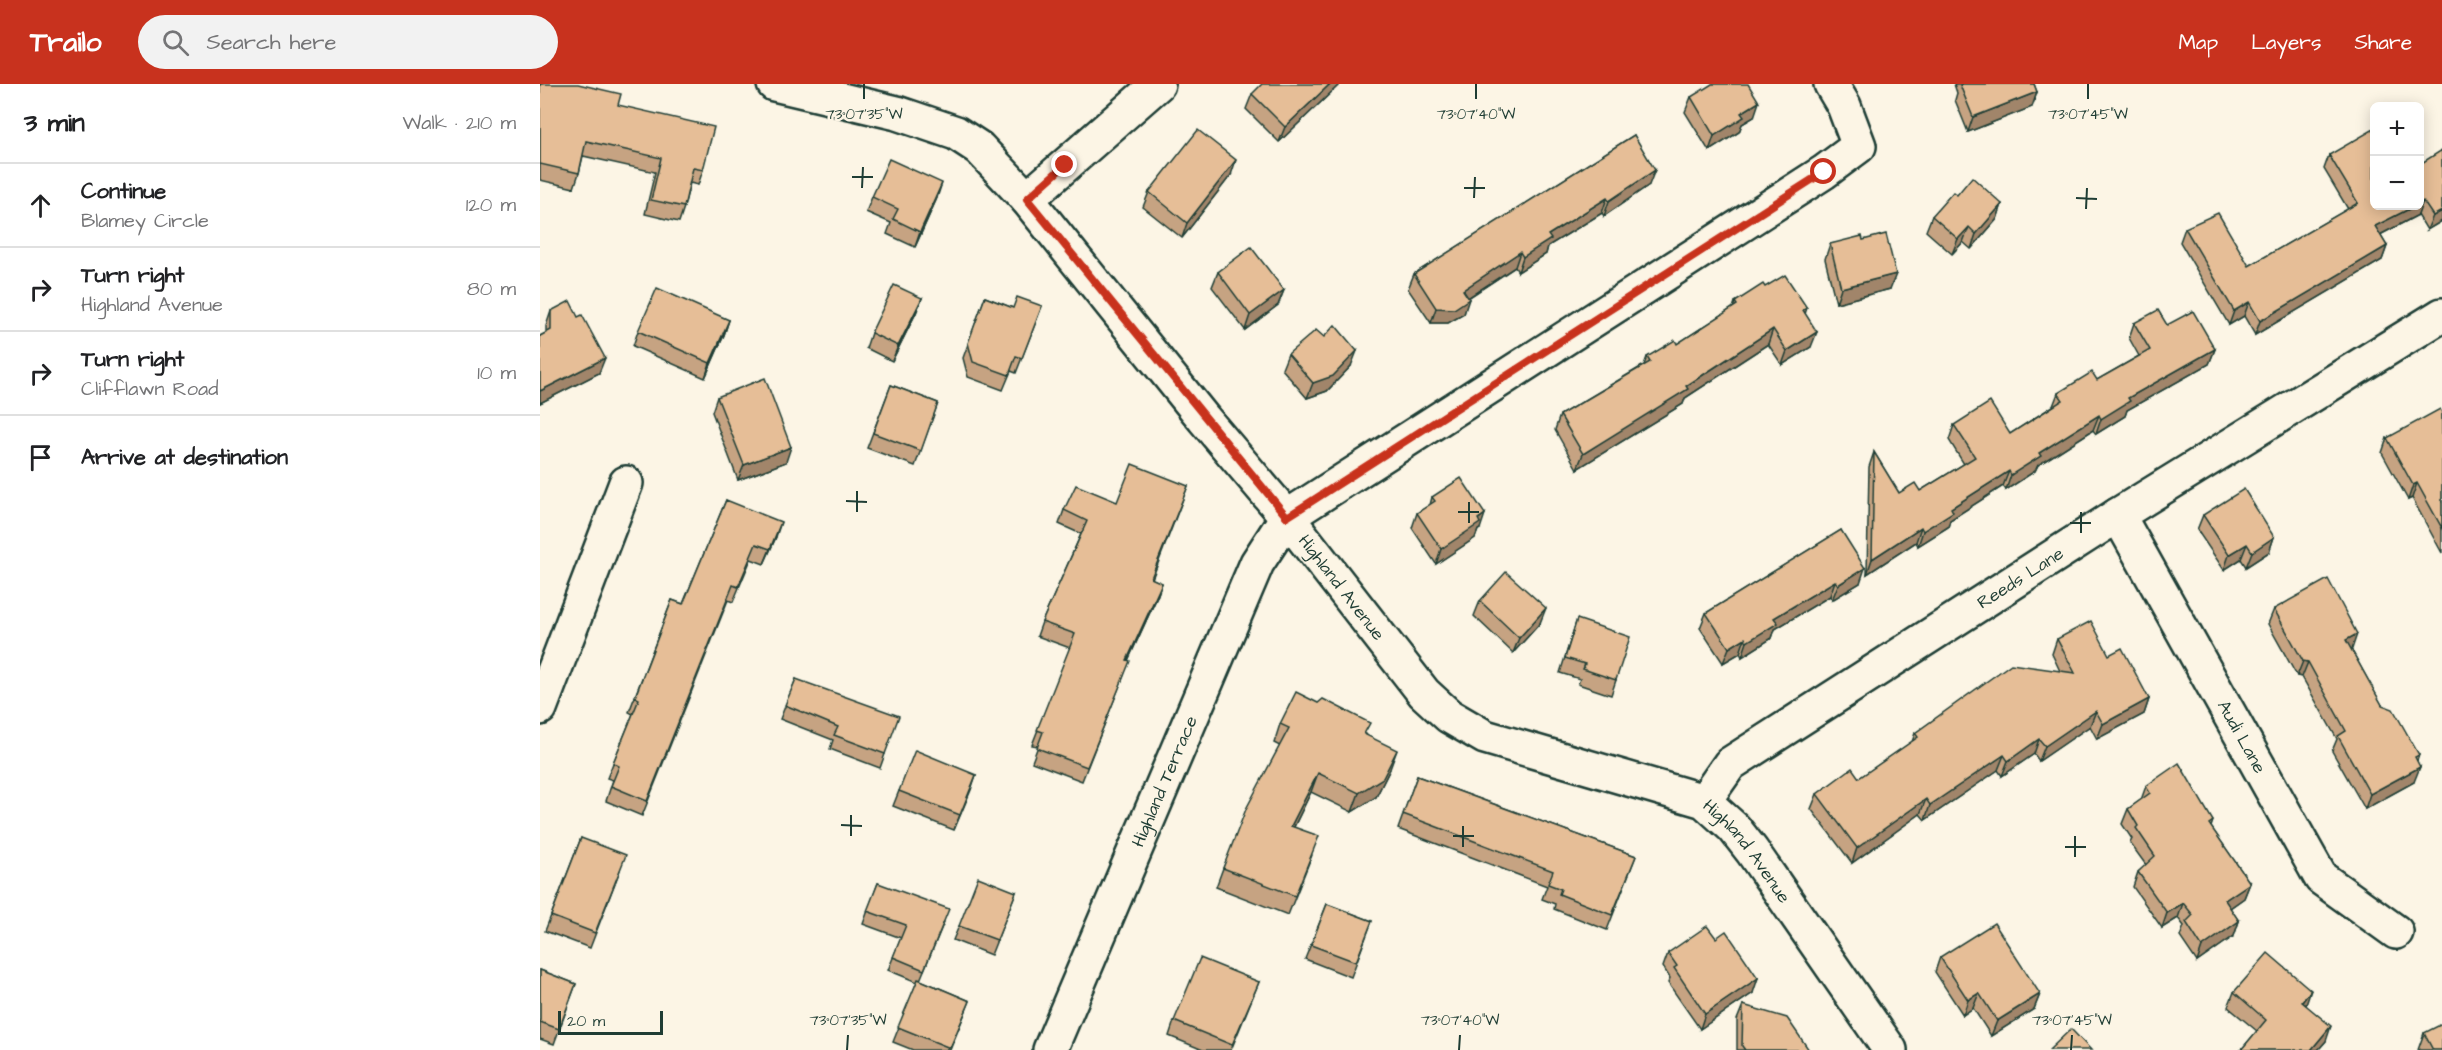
<!DOCTYPE html>
<html lang="en">
<head>
<meta charset="utf-8">
<style>
	body { margin:0; font-family:"Architects Daughter",sans-serif; background:#f2f2f2; color:#202124 }
	.controls { position:absolute; right:18px; top:18px; display:grid; overflow:hidden; border-radius:9px; box-shadow:0 3px 15px #0003 }
	.controls button { width:54px; height:54px; display:grid; place-items:center; padding:0; border:0; border-bottom:2px solid #e0e0e0; background:#fff; color:#202124; font:30px sans-serif }
	.scale { position:absolute; left:18px; bottom:15px; width:105px; box-sizing:border-box; padding-left:6px; border:3px solid #1f3d34; border-top:0; font-size:16px; line-height:21px; white-space:nowrap; color:#1f3d34; -webkit-text-stroke:4px #fcf5e5; paint-order:stroke }
	.stop { position:absolute; width:18px; height:18px; margin:-14px; border:4px solid #c8321e; border-radius:50%; background:#fff }
	.stop.end { background:#c8321e; border-color:#fff; box-shadow:0 2px 6px #0008 }
	.list { margin:0; padding:0; list-style:none }
	h2 { display:flex; justify-content:space-between; align-items:center; height:78px; margin:0; padding:0 24px; font-size:26px }
	h2 small { font-size:20px; font-weight:400; color:#757577 }
	.list li { display:grid; grid-template-columns:39px 1fr auto; gap:18px; align-items:center; box-sizing:border-box; height:84px; padding:0 24px; border-top:2px solid #e0e0e0 }
	.list b { display:block; font-size:22px; white-space:nowrap }
	.list p { margin:0; font-size:20px; white-space:nowrap; color:#757577 }
	.list em { font-size:20px; font-style:normal; color:#757577 }
	.icon { flex:none; width:33px; height:33px; fill:none; stroke:currentColor; stroke-width:2; stroke-linecap:round; stroke-linejoin:round }
	.map { position:relative; flex:none; width:1902px; height:966px; overflow:hidden }
	header { display:flex; align-items:center; gap:36px; box-sizing:border-box; height:84px; padding:0 30px; background:#c8321e; color:#fff }
	header strong { font-size:28px }
	nav { display:flex; gap:33px; margin-inline-start:auto; font-size:21px }
	.search { width:420px; height:54px; background:#f2f2f2; display:flex; align-items:center; gap:15px; box-sizing:border-box; padding:0 21px; border-radius:33px; color:#757577; font-size:22px }
	main { display:flex }
	aside { flex:1; background:#fff }
	.map>svg:first-child { display:block }
</style>
</head>
<body>
<header>
<strong>Trailo</strong>
<div class="search"><svg class="icon" aria-label="search" viewBox="0 0 24 24"><circle cx="10" cy="10" r="6"/><path d="M15 15l6 6"/></svg>Search here</div>
<nav><a>Map</a><a>Layers</a><a>Share</a></nav>
</header>
<main>
<aside>
<h2>3 min<small>Walk · 210 m</small></h2>
<ul class="list">
<li><svg class="icon" aria-label="ahead" viewBox="0 0 24 24"><path d="M12 20V5M6 11l6-6 6 6"/></svg><div><b>Continue</b><p>Blamey Circle</p></div><em>120 m</em></li>
<li><svg class="icon" aria-label="right" viewBox="0 0 24 24"><path d="M7 20v-9h11M14 6l5 5-5 5"/></svg><div><b>Turn right</b><p>Highland Avenue</p></div><em>80 m</em></li>
<li><svg class="icon" aria-label="right" viewBox="0 0 24 24"><path d="M7 20v-9h11M14 6l5 5-5 5"/></svg><div><b>Turn right</b><p>Clifflawn Road</p></div><em>10 m</em></li>
<li><svg class="icon" aria-label="arrive" viewBox="0 0 24 24"><path d="M6 21V4h12l-3 4 3 4H6"/></svg><div><b>Arrive at destination</b></div></li>
</ul>
</aside>
<div class="map">
<svg width="1902" height="966" viewBox="0 0 1902 966">
	<rect width="100%" height="100%" fill="#fcf5e5"/>
	<filter id="ink" filterUnits="userSpaceOnUse"><feTurbulence type="fractalNoise" baseFrequency=".0167" numOctaves="2"/><feDisplacementMap in="SourceGraphic" scale="12" xChannelSelector="R" yChannelSelector="G"/><feConvolveMatrix kernelMatrix="1 2 1 2 8 2 1 2 1" color-interpolation-filters="sRGB"/></filter>
	<g filter="url(#ink)">
		<g fill="none" stroke-linecap="round" stroke-linejoin="round">
			<defs>
				<g id="minor">
					<path id="s1" d="M234,0L357,29L416,49L439,64L487,115L664,335L747,433L884,609L909,632L945,653L1164,717L1194,744L1212,767L1350,966"/>
					<polyline points="487,115 618,0"/>
					<path id="s2" d="M1578,431L1781,794L1856,848"/>
					<polyline points="0,624 86,399"/>
					<path id="s3" d="M1164,717L1190,680L1578,431L1902,231"/>
					<path id="s4" d="M510,966L717,479L747,433L1284,88L1319,62L1304,22L1291,0"/>
				</g>
			</defs>
			<use href="#minor" stroke="#1f3d34" stroke-width="38"/>
			<use href="#minor" stroke="#fcf5e5" stroke-width="33"/>
		</g>
		<g fill="#c6a382" stroke="#1f3d34" stroke-width="1.5">
			<polygon points="0,0 78,21 163,86 158,101 150,99 144,123 139,138 105,130 115,88 43,72 39,89 34,104 0,96"/>
			<polygon points="800,0 739,58 706,25 712,10"/>
			<polygon points="1414,0 1494,0 1497,8 1492,23 1428,48 1415,16 1417,9"/>
			<polygon points="1151,13 1214,33 1202,40 1199,48 1169,67 1145,28"/>
			<polygon points="1094,51 1109,101 1064,132 1062,129 1008,162 1006,170 978,188 975,183 928,214 924,230 908,239 891,239 868,205 874,190"/>
			<polygon points="1902,66 1902,137 1887,146 1878,131 1840,151 1847,162 1842,176 1715,251 1704,232 1689,241 1640,158 1645,144 1709,182 1808,125 1784,85 1789,71 1834,122"/>
			<polygon points="691,91 642,154 603,123 609,108"/>
			<polygon points="1417,111 1462,120 1457,135 1431,165 1423,158 1412,170 1386,147 1392,132"/>
			<polygon points="332,113 397,114 375,163 347,150 351,139 326,128"/>
			<polygon points="1323,156 1350,205 1296,219 1285,175 1290,160"/>
			<polygon points="678,188 744,206 738,221 705,246 672,203"/>
			<polygon points="1225,203 1267,224 1265,230 1271,263 1242,281 1228,260 1145,314 1143,320 1037,385 1015,346 1020,331 1104,281 1107,273 1137,260 1193,224 1195,218"/>
			<polygon points="445,213 473,224 502,222 476,289 471,287 463,306 428,293 423,274"/>
			<polygon points="382,214 376,229 352,277 326,264 331,249"/>
			<polygon points="11,227 59,289 0,319 0,252 6,249 6,242"/>
			<polygon points="189,236 184,251 165,294 93,262 98,247"/>
			<polygon points="1594,239 1627,241 1675,265 1669,280 1587,326 1585,332 1556,350 1553,346 1498,381 1495,387 1466,406 1463,402 1410,436 1408,443 1378,462 1376,458 1327,490 1329,383 1334,368 1359,409 1380,407 1424,380 1409,356 1414,341 1470,350 1513,322 1518,309 1557,296 1599,272 1589,254"/>
			<polygon points="748,270 811,282 787,307 767,314 742,285"/>
			<polygon points="351,301 398,319 375,382 327,364"/>
			<polygon points="177,313 246,378 198,396 172,328"/>
			<polygon points="1902,329 1902,469 1872,414 1868,416 1842,369 1847,354"/>
			<polygon points="648,402 612,495 622,499 617,513 588,576 584,591 542,697 492,678 498,662 492,661 530,564 497,552 502,538 541,450 519,440 524,426 577,418"/>
			<polygon points="892,413 940,445 938,446 935,454 896,480 872,444 877,429 890,421"/>
			<polygon points="186,416 236,453 224,480 211,475 193,518 188,516 102,732 66,717 73,696 67,694 93,630 89,628 132,516 143,520"/>
			<polygon points="1663,431 1734,453 1729,468 1706,483 1701,475 1684,486 1657,446"/>
			<polygon points="1301,446 1320,499 1292,516 1290,512 1235,545 1232,554 1202,573 1200,569 1183,579 1160,544 1166,529"/>
			<polygon points="940,517 1000,539 973,569 934,532"/>
			<polygon points="1734,525 1812,565 1811,565 1842,621 1879,671 1877,677 1874,698 1825,725 1792,667 1797,655 1762,593 1757,592 1728,540"/>
			<polygon points="1037,535 1076,596 1071,611 1038,600 1040,595 1020,589"/>
			<polygon points="1517,555 1569,571 1609,615 1604,630 1557,655 1550,642 1499,677 1494,670 1462,692 1458,686 1385,736 1380,730 1312,779 1271,725 1277,710 1319,694 1372,658 1375,649 1520,587 1512,570"/>
			<polygon points="256,595 345,670 340,684 290,665 293,656 240,635"/>
			<polygon points="740,640 826,650 850,685 836,713 812,728 771,708 754,743 772,771 748,831 676,803 683,784 740,662 734,659"/>
			<polygon points="436,691 414,746 353,722 359,707"/>
			<polygon points="877,692 1096,772 1067,846 1014,825 1015,820 1002,815 1007,802 858,745"/>
			<polygon points="1606,702 1673,737 1671,743 1710,799 1704,814 1690,824 1699,837 1694,852 1657,878 1640,853 1644,842 1638,834 1622,844 1593,803 1598,788 1606,781 1590,759 1592,755 1582,740 1588,725 1601,716"/>
			<polygon points="41,754 80,786 50,864 5,847"/>
			<polygon points="338,799 404,838 380,896 430,917 410,966 373,966 353,958 377,898 348,886 361,854 323,840"/>
			<polygon points="476,808 451,871 413,856 419,842"/>
			<polygon points="787,820 832,837 811,893 765,875"/>
			<polygon points="1176,854 1213,909 1160,945 1128,899 1130,894 1123,883 1128,869"/>
			<polygon points="1400,873 1500,910 1494,925 1451,952 1433,924 1423,931 1395,888"/>
			<polygon points="0,886 36,900 14,960 0,955"/>
			<polygon points="719,898 691,966 663,966 629,952 634,937"/>
			<polygon points="1694,908 1766,921 1786,957 1778,966 1701,966 1717,947 1688,923"/>
			<polygon points="1203,921 1269,966 1197,966 1197,936"/>
			<polygon points="1884,949 1902,966 1878,966"/>
		</g>
		<g fill="#a1856a" stroke="#1f3d34" stroke-width="1.5">
			<polygon points="790,0 800,0 739,58 745,43"/>
			<polygon points="1497,8 1492,23 1428,48 1433,33"/>
			<polygon points="1219,18 1214,33 1202,40 1199,48 1169,67 1174,52 1201,29"/>
			<polygon points="696,76 691,91 642,154 647,139"/>
			<polygon points="1115,86 1109,101 1064,132 1069,117"/>
			<polygon points="402,99 397,114 375,163 380,148"/>
			<polygon points="1067,114 1062,129 1008,162 1006,170 978,188 983,173 1008,151"/>
			<polygon points="1883,117 1878,131 1830,156 1835,142 1875,122 1880,122 1880,119"/>
			<polygon points="1462,120 1457,135 1431,165 1436,150"/>
			<polygon points="1902,127 1902,137 1887,146 1893,132"/>
			<polygon points="1429,143 1423,158 1412,170 1418,155"/>
			<polygon points="1847,162 1842,176 1715,251 1720,237"/>
			<polygon points="980,168 975,183 917,221 923,206"/>
			<polygon points="1356,190 1350,205 1296,219 1301,204"/>
			<polygon points="744,206 738,221 705,246 710,231"/>
			<polygon points="382,214 376,229 352,277 358,262"/>
			<polygon points="929,215 924,230 908,239 891,239 896,224"/>
			<polygon points="1709,218 1704,232 1689,241 1694,227"/>
			<polygon points="189,236 184,251 165,294 170,279"/>
			<polygon points="1233,245 1228,260 1145,314 1143,320 1037,385 1043,370"/>
			<polygon points="1277,248 1271,263 1242,281 1247,267"/>
			<polygon points="1675,265 1669,280 1587,326 1585,332 1556,350 1561,335 1588,314"/>
			<polygon points="817,267 811,282 787,307 767,314 773,299"/>
			<polygon points="65,274 59,289 0,319 0,307"/>
			<polygon points="1559,331 1553,346 1498,381 1495,387 1466,406 1471,391 1499,369"/>
			<polygon points="251,363 246,378 198,396 204,381"/>
			<polygon points="1469,387 1463,402 1410,436 1408,443 1378,462 1383,447 1411,424"/>
			<polygon points="1877,399 1872,414 1868,416 1873,401"/>
			<polygon points="945,430 940,445 938,446 935,454 896,480 901,465"/>
			<polygon points="241,438 236,453 224,480 230,465"/>
			<polygon points="1381,443 1376,458 1327,490 1332,475"/>
			<polygon points="1734,453 1729,468 1706,483 1712,468"/>
			<polygon points="1707,460 1701,475 1684,486 1689,471"/>
			<polygon points="1325,484 1320,499 1292,516 1298,501"/>
			<polygon points="1295,497 1290,512 1235,545 1232,554 1202,573 1207,558 1234,534"/>
			<polygon points="622,499 617,513 582,590 587,576"/>
			<polygon points="1006,524 1000,539 973,569 979,554"/>
			<polygon points="1817,550 1812,565 1800,571 1806,556"/>
			<polygon points="1205,554 1200,569 1183,579 1189,564"/>
			<polygon points="1763,577 1768,578 1762,593 1757,592"/>
			<polygon points="1609,615 1604,630 1557,655 1563,640"/>
			<polygon points="1556,627 1550,642 1499,677 1505,662"/>
			<polygon points="1499,655 1494,670 1462,692 1468,677"/>
			<polygon points="857,666 850,685 836,713 812,728 819,709"/>
			<polygon points="1464,671 1458,686 1385,736 1390,721"/>
			<polygon points="1880,683 1874,698 1825,725 1830,710"/>
			<polygon points="778,689 771,708 745,761 751,742"/>
			<polygon points="436,691 431,706 414,746"/>
			<polygon points="1386,715 1380,730 1312,779 1317,764"/>
			<polygon points="1710,799 1704,814 1680,831 1685,816"/>
			<polygon points="1643,819 1638,834 1622,844 1627,829"/>
			<polygon points="1699,837 1694,852 1657,878 1662,863"/>
			<polygon points="1218,894 1213,909 1160,945 1165,930"/>
			<polygon points="1771,906 1766,921 1762,918"/>
			<polygon points="1439,909 1433,924 1423,931 1428,916"/>
			<polygon points="1500,910 1494,925 1451,952 1457,937"/>
			<polygon points="1791,942 1786,957 1778,966 1771,966"/>
		</g>
		<g fill="#e6be97" stroke="#1f3d34" stroke-width="1.5">
			<polygon points="0,0 38,0 81,10 78,21 174,43 163,86 153,84 144,123 111,116 121,74 46,57 39,89 0,80"/>
			<polygon points="722,0 790,0 745,43 712,10"/>
			<polygon points="1172,0 1208,0 1219,18 1201,29 1204,33 1174,52 1151,13"/>
			<polygon points="1422,0 1494,0 1497,8 1433,33 1420,1"/>
			<polygon points="1834,45 1834,122 1875,122 1835,142 1847,162 1720,237 1709,218 1694,227 1645,144 1678,129 1709,182 1818,119 1789,71"/>
			<polygon points="658,46 696,76 647,139 609,108"/>
			<polygon points="1094,51 1115,86 1069,117 1067,114 1008,151 1011,155 983,173 980,168 923,206 929,215 914,225 896,224 874,190"/>
			<polygon points="1902,66 1902,127 1893,132 1883,117 1880,119 1880,80"/>
			<polygon points="349,75 402,99 380,148 353,135 358,125 332,113"/>
			<polygon points="1432,93 1462,120 1436,150 1429,143 1418,155 1392,132 1413,108 1417,111"/>
			<polygon points="1346,150 1356,190 1301,204 1290,160 1322,152 1323,156"/>
			<polygon points="711,163 744,206 710,231 678,188"/>
			<polygon points="1245,191 1267,224 1263,226 1277,248 1247,267 1233,245 1146,302 1148,305 1043,370 1020,331 1110,278 1107,273 1135,256 1137,260 1197,221 1195,218 1223,200 1225,203"/>
			<polygon points="354,201 382,214 358,262 331,249"/>
			<polygon points="117,204 189,236 170,279 98,247"/>
			<polygon points="445,213 473,224 477,213 502,222 482,274 476,272 469,291 433,278 428,259"/>
			<polygon points="30,217 38,233 42,231 65,274 0,307 0,252 11,246 11,227"/>
			<polygon points="1618,226 1627,241 1653,227 1675,265 1588,314 1590,317 1561,335 1559,331 1499,369 1501,372 1471,391 1469,387 1411,424 1413,428 1383,447 1381,443 1332,475 1334,368 1359,409 1375,399 1380,407 1435,373 1414,341 1450,318 1470,350 1523,316 1518,309 1552,288 1557,296 1610,266 1594,239"/>
			<polygon points="795,241 817,267 793,292 773,299 748,270 776,246 784,253"/>
			<polygon points="225,294 251,363 204,381 177,313"/>
			<polygon points="351,301 398,319 381,367 333,349"/>
			<polygon points="1900,325 1902,329 1902,444 1877,399 1873,401 1847,354"/>
			<polygon points="592,380 648,402 611,494 622,499 587,576 590,577 547,683 497,664 503,648 497,646 535,550 502,538 547,437 524,426 536,401 577,418"/>
			<polygon points="921,394 945,430 938,435 940,439 901,465 877,429 895,417 892,413"/>
			<polygon points="1704,405 1734,453 1712,468 1707,460 1689,471 1663,431"/>
			<polygon points="186,416 241,438 230,465 216,460 198,503 193,501 107,717 71,702 79,682 73,679 99,615 95,613 132,516 143,520"/>
			<polygon points="1301,446 1325,484 1298,501 1295,497 1234,534 1238,539 1207,558 1205,554 1189,564 1166,529"/>
			<polygon points="966,488 1006,524 979,554 940,517"/>
			<polygon points="1788,495 1817,550 1806,556 1842,621 1853,625 1879,671 1875,673 1880,683 1830,710 1798,652 1806,647 1768,578 1763,577 1734,525"/>
			<polygon points="1037,535 1090,553 1076,596 1043,585 1045,580 1025,574"/>
			<polygon points="1551,537 1569,571 1582,564 1609,615 1563,640 1556,627 1505,662 1499,655 1468,677 1464,671 1390,721 1386,715 1317,764 1277,710 1312,684 1319,694 1378,653 1375,649 1471,580 1535,589 1517,555"/>
			<polygon points="256,595 359,632 345,670 294,651 298,643 245,621"/>
			<polygon points="756,608 778,619 783,615 830,639 824,650 857,666 843,694 819,709 778,689 751,742 779,752 755,812 683,784 706,725 749,644 740,640"/>
			<polygon points="375,666 436,691 420,731 359,707"/>
			<polygon points="1639,679 1673,737 1669,740 1710,799 1685,816 1699,837 1662,863 1646,838 1653,831 1643,819 1627,829 1598,788 1615,772 1596,744 1598,742 1588,725 1610,709 1606,702"/>
			<polygon points="877,692 1096,772 1072,831 1019,810 1021,805 1008,800 1013,787 863,730"/>
			<polygon points="41,754 86,771 55,849 11,832"/>
			<polygon points="438,793 476,808 457,856 419,842"/>
			<polygon points="338,799 409,825 384,886 353,873 366,841 327,827"/>
			<polygon points="787,820 832,837 816,878 771,861"/>
			<polygon points="1454,839 1500,910 1457,937 1439,909 1428,916 1400,873"/>
			<polygon points="1167,842 1176,854 1186,847 1218,894 1165,930 1134,884 1137,882 1128,869"/>
			<polygon points="1728,869 1771,906 1762,918 1791,942 1771,966 1701,966 1726,936 1694,908"/>
			<polygon points="660,874 719,898 692,961 634,937"/>
			<polygon points="0,886 36,900 19,945 0,938"/>
			<polygon points="378,895 430,917 410,964 358,943"/>
			<polygon points="1203,921 1247,934 1269,966 1205,966 1202,962"/>
			<polygon points="1902,940 1902,966 1893,966 1884,949"/>
			<polygon points="1531,945 1551,966 1509,966"/>
		</g>
	</g>
	<g fill="none" stroke-linecap="round" stroke-linejoin="round" filter="url(#ink)">
		<polyline stroke="#c8321e" stroke-width="8" points="525,81 487,115 747,433 1284,88"/>
	</g>
	<path fill="none" stroke="#1f3d34" stroke-width="2" d="M324,15V0M936,15V0M1548,15V0M312,93H333M322,104L323,83M924,104H945M934,114L935,93M1536,114L1557,115M1546,125L1547,104M306,417L327,418M317,428V407M918,428H939M929,439V418M1530,439H1551M1541,449V428M301,741L322,742M311,752V731M913,752H934M923,763V742M1525,763H1546M1535,773V752M307,966L308,951M919,966L920,951M1531,966L1532,951"/>
	<g text-anchor="middle" stroke-width="5" stroke-linejoin="round" paint-order="stroke">
		<g font-size="18" fill="#1f3d34" stroke="#fcf5e5">
			<text dy="6" stroke="none"><textPath href="#s3" startOffset="390">Reeds Lane</textPath></text>
			<text dy="6" stroke="none"><textPath href="#s1" startOffset="786">Highland Avenue</textPath></text>
			<text dy="6" stroke="none"><textPath href="#s2" startOffset="254">Audi Lane</textPath></text>
			<text dy="6" stroke="none"><textPath href="#s4" startOffset="292">Highland Terrace</textPath></text>
			<text dy="6" stroke="none"><textPath href="#s1" startOffset="1290">Highland Avenue</textPath></text>
		</g>
	</g>
	<g font-size="15" text-anchor="middle" fill="#1f3d34" stroke="#fcf5e5" stroke-width="5" stroke-linejoin="round" paint-order="stroke">
		<text x="324" y="35">73°07'35"W</text>
		<text x="936" y="35">73°07'40"W</text>
		<text x="1548" y="35">73°07'45"W</text>
		<text x="308" y="941">73°07'35"W</text>
		<text x="920" y="941">73°07'40"W</text>
		<text x="1532" y="941">73°07'45"W</text>
	</g>
</svg>
<div class="controls">
<button>+</button>
<button>−</button>
</div>
<div class="scale">20 m</div>
<div class="stop" style="left:1284px;top:88px"></div>
<div class="stop end" style="left:525px;top:81px"></div>
</div>
</main>
</body>
</html>
